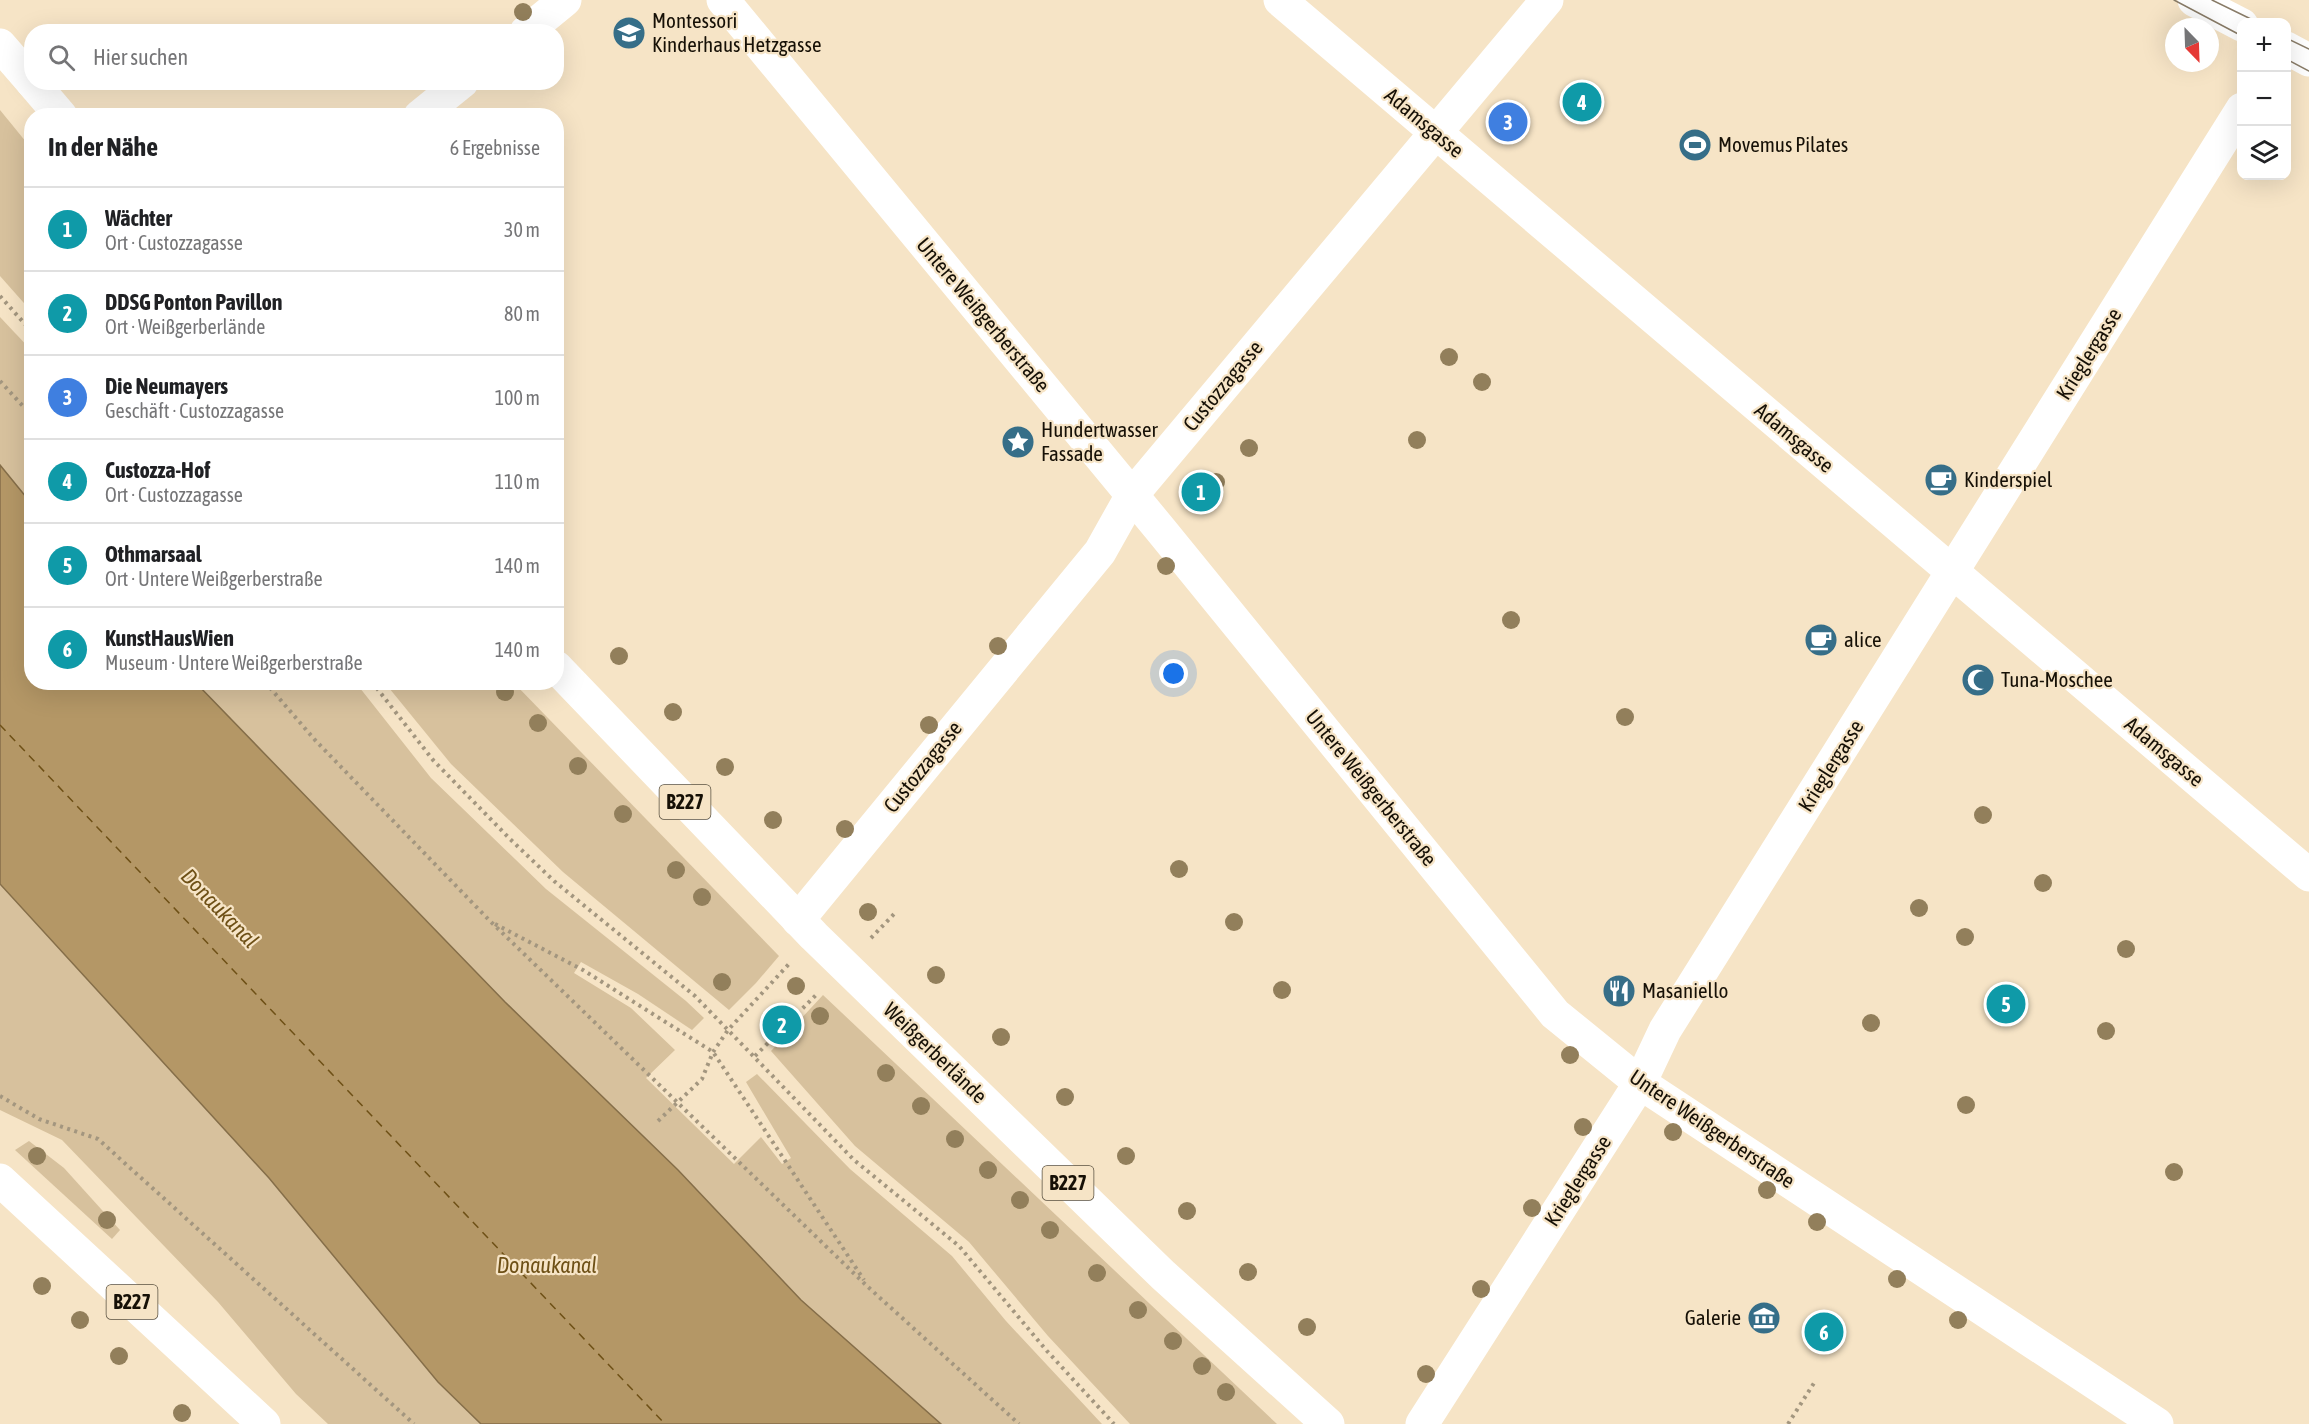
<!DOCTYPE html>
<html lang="de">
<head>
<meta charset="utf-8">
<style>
	body { margin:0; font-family:"Asap Condensed",sans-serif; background:#f6f6f6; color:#202124 }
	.controls { position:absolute; right:18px; top:18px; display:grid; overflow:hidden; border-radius:12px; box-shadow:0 6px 24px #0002 }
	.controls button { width:54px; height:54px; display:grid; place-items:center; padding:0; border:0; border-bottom:2px solid #e0e0e0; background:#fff; color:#202124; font:30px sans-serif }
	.compass { position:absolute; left:2165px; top:18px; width:54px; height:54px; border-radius:50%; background:#fff; box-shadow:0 6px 24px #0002; rotate:157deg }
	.you { position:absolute; left:1174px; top:674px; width:21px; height:21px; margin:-15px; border:4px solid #fff; border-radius:50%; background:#1a73e8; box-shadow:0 0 0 9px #1a73e833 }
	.badge { display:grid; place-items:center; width:39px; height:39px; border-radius:50%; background:#366e88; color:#fff; font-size:20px; font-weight:700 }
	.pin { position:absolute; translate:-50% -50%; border:3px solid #fff; box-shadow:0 2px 6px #0006 }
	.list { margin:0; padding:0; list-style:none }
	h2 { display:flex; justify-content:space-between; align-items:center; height:78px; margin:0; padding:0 24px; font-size:26px }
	h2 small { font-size:20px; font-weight:400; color:#757577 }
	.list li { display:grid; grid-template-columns:39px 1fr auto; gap:18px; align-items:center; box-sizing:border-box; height:84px; padding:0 24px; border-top:2px solid #e0e0e0 }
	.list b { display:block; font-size:22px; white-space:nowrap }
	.list p { margin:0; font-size:20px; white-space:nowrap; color:#757577 }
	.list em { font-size:20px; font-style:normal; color:#757577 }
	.icon { flex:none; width:33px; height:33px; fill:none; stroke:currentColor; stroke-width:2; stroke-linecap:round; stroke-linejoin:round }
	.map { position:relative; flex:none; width:2309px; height:1424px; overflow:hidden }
	.search { position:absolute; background:#fff; box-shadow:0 6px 24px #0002; left:24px; top:24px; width:540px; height:66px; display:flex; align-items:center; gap:15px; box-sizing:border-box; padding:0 21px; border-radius:24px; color:#757577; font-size:22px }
	.panel { position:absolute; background:#fff; box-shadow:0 6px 24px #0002; left:24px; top:108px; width:540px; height:582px; border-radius:24px }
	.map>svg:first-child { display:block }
</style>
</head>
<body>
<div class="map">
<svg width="2309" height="1424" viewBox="0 0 2309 1424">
	<rect width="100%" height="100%" fill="#f6e4c6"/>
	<g fill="#d7c19d">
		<polygon points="0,110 31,148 31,311 0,276"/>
		<polygon points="0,317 31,350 31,503 0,465"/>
		<polygon points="196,683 356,683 431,778 546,889 686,1001 704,1018 692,1030 638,994 581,962 574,973 631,1008 675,1050 646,1078 734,1164 761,1137 782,1164 791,1158 746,1082 757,1074 850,1169 952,1256 1006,1321 1102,1424 941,1424 801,1301 678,1170 505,1002"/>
		<polygon points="385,683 514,683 779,956 756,983 729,1010 563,872 451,764"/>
		<polygon points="0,884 269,1178 438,1382 481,1424 328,1424 296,1394 218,1302 62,1140 0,1110"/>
		<polygon points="823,995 1277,1424 1130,1424 1048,1336 969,1242 855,1146 771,1051"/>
		<polygon points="29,1141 64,1168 120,1230 112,1239 15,1150"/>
	</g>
	<polygon fill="#b49766" stroke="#856e49" stroke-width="1.5" points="0,465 31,503 32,682 196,683 505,1002 678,1170 801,1300 941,1424 481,1424 438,1382 269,1178 0,884"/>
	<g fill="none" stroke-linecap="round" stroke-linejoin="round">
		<polyline stroke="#6e5016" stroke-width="1.5" stroke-dasharray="8 6" stroke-linecap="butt" points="0,725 665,1424"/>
		<g stroke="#a3967f" stroke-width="4" stroke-dasharray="3 4.5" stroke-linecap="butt">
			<polyline points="0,296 32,332"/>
			<polyline points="0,381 32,416"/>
			<polyline points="265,682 315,740 489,920 868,1287 1019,1424"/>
			<polyline points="372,682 433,760 510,839 554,881 695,996 854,1160 959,1246 1047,1351 1114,1424"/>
			<polyline points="495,924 583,970 713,1052 864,1280"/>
			<polyline points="871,938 896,912"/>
			<polyline points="755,1056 818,993"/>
			<polyline points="0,1096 39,1119 98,1139 414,1424"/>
			<polyline points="658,1121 702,1079 713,1052 728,1030 789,964"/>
			<polyline points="1788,1424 1814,1383"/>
		</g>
		<g stroke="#fff" stroke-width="33">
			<polyline points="723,0 1160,529 1555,1014 1640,1083 2157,1424"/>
			<polyline points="1280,0 2309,875"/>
			<polyline points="2194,0 2242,25"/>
			<polyline points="526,32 565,0"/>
			<polyline points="2286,48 2309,60"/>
			<polyline points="420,116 462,82"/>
			<polyline points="798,920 1100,552 1132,495 1547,0"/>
			<polyline points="1422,1424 1640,1083 1665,1030 2242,109"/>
		</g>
		<g stroke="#fff" stroke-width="33">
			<polyline points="0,45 32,82"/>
			<polyline points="32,82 61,116"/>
			<polyline points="556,667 814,936 1163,1275 1328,1424"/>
			<polyline points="0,1180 264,1424"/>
		</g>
		<g stroke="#897c68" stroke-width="1.5">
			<polyline points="2174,0 2242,36"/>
			<polyline points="2212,0 2257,22"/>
			<polyline points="2286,38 2309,49"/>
			<polyline points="2286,59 2309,71"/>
		</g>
	</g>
	<g fill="#927f5b">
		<circle cx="523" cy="12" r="9"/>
		<circle cx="1449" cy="357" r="9"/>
		<circle cx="1482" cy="382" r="9"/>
		<circle cx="1417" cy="440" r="9"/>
		<circle cx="1249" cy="448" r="9"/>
		<circle cx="1216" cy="482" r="9"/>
		<circle cx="1166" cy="566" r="9"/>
		<circle cx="1511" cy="620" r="9"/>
		<circle cx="998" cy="646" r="9"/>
		<circle cx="619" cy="656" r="9"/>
		<circle cx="505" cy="692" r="9"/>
		<circle cx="673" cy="712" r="9"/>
		<circle cx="1625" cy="717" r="9"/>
		<circle cx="538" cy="723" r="9"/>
		<circle cx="929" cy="725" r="9"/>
		<circle cx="578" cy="766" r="9"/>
		<circle cx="725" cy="767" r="9"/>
		<circle cx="623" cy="814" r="9"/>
		<circle cx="1983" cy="815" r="9"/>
		<circle cx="773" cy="820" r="9"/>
		<circle cx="845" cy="829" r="9"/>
		<circle cx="1179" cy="869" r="9"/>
		<circle cx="676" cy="870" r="9"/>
		<circle cx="2043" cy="883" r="9"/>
		<circle cx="702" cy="897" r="9"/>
		<circle cx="1919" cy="908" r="9"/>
		<circle cx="868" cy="912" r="9"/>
		<circle cx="1234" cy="922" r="9"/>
		<circle cx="1965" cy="937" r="9"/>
		<circle cx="2126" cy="949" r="9"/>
		<circle cx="936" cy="975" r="9"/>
		<circle cx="722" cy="982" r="9"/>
		<circle cx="796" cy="986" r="9"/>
		<circle cx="1282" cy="990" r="9"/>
		<circle cx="820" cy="1016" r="9"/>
		<circle cx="1871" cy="1023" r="9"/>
		<circle cx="2106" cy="1031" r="9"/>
		<circle cx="1001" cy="1037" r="9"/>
		<circle cx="1570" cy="1055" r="9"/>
		<circle cx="886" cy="1073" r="9"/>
		<circle cx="1065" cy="1097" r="9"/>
		<circle cx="1966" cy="1105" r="9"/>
		<circle cx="921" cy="1106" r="9"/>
		<circle cx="1583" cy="1127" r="9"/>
		<circle cx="1673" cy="1132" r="9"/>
		<circle cx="955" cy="1139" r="9"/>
		<circle cx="37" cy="1156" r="9"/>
		<circle cx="1126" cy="1156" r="9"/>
		<circle cx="988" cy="1170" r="9"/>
		<circle cx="2174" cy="1172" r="9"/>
		<circle cx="1767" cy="1190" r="9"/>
		<circle cx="1020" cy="1200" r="9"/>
		<circle cx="1532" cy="1208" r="9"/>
		<circle cx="1187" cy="1211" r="9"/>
		<circle cx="107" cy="1220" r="9"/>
		<circle cx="1817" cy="1222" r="9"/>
		<circle cx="1050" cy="1230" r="9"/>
		<circle cx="1248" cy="1272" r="9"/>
		<circle cx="1097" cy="1273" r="9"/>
		<circle cx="1897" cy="1279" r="9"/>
		<circle cx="42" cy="1286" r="9"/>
		<circle cx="1481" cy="1289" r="9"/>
		<circle cx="1138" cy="1310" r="9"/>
		<circle cx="80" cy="1320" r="9"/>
		<circle cx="1958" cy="1320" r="9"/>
		<circle cx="1307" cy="1327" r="9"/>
		<circle cx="1173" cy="1341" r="9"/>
		<circle cx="119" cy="1356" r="9"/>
		<circle cx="1202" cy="1366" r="9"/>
		<circle cx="1426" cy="1374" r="9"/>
		<circle cx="1226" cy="1392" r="9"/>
		<circle cx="182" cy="1413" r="9"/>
	</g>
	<defs>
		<symbol id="school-disc" viewBox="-11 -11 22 22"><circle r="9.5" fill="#366e88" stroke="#f6e4c6"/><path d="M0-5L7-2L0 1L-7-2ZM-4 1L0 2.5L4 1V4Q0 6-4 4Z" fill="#fff"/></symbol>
		<symbol id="stadium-disc" viewBox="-11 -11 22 22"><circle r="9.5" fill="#366e88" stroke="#f6e4c6"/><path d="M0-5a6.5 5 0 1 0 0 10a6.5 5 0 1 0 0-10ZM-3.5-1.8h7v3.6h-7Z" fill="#fff"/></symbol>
		<symbol id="sight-disc" viewBox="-11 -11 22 22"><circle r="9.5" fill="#366e88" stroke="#f6e4c6"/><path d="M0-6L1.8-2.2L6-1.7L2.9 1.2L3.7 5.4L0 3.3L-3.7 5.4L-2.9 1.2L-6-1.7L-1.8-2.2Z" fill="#fff"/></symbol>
		<symbol id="cafe-disc" viewBox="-11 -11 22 22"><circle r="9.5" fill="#366e88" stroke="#f6e4c6"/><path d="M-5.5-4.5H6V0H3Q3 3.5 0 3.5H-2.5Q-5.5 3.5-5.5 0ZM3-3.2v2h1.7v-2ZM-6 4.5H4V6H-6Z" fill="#fff"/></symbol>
		<symbol id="mosque-disc" viewBox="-11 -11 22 22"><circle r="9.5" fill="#366e88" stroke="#f6e4c6"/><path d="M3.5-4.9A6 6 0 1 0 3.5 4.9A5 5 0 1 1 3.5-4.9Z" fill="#fff"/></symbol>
		<symbol id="restaurant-disc" viewBox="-11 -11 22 22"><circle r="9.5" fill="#366e88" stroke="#f6e4c6"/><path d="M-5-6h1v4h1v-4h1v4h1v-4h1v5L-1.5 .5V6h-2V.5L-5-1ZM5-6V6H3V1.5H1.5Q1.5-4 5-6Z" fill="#fff"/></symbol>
		<symbol id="museum-disc" viewBox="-11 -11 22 22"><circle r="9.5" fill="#366e88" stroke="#f6e4c6"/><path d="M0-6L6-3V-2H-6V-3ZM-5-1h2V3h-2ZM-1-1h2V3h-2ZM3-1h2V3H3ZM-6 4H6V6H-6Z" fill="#fff"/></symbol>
	</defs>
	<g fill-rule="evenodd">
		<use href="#school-disc" x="610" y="14" width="38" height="38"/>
		<use href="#stadium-disc" x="1676" y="126" width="38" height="38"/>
		<use href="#sight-disc" x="999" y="423" width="38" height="38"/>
		<use href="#cafe-disc" x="1922" y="461" width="38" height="38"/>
		<use href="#cafe-disc" x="1802" y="621" width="38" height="38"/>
		<use href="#mosque-disc" x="1959" y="661" width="38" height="38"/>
		<use href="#restaurant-disc" x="1600" y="972" width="38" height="38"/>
		<use href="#museum-disc" x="1745" y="1299" width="38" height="38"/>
	</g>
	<g text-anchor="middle" stroke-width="4.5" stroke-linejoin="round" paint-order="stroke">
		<g fill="#f6e4c6" stroke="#595040" stroke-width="1.5">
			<rect x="659.5" y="785" width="51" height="34" rx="4.5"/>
			<rect x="1042.5" y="1166" width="51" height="34" rx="4.5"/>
			<rect x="106.5" y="1285" width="51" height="34" rx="4.5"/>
		</g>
		<g font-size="20" font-weight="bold" fill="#161006">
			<text x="685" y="809">B227</text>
			<text x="1068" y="1190">B227</text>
			<text x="132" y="1309">B227</text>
		</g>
		<g font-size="21" fill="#161006" stroke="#f6e4c6" text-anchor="start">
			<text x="652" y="28">Montessori<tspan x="652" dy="24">Kinderhaus Hetzgasse</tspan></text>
			<text x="1718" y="152">Movemus Pilates</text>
			<text x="1041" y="437">Hundertwasser<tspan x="1041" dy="24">Fassade</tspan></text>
			<text x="1964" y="487">Kinderspiel</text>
			<text x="1844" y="647">alice</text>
			<text x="2001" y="687">Tuna-Moschee</text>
			<text x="1642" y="998">Masaniello</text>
			<text x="1741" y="1325" text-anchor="end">Galerie</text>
		</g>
		<g font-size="21" fill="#161006" stroke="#f6e4c6">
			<text transform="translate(1424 123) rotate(40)" y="7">Adamsgasse</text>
			<text transform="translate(983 315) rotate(50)" y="7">Untere Weißgerberstraße</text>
			<text transform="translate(2089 354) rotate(-58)" y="7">Krieglergasse</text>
			<text transform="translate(1223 386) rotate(-50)" y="7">Custozzagasse</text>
			<text transform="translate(1794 438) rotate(40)" y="7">Adamsgasse</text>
			<text transform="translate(2164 752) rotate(40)" y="7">Adamsgasse</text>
			<text transform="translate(1831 766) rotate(-58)" y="7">Krieglergasse</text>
			<text transform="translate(923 767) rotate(-51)" y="7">Custozzagasse</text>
			<text transform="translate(1371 788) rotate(51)" y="7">Untere Weißgerberstraße</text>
			<text transform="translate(935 1053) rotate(44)" y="7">Weißgerberlände</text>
			<text transform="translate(1712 1129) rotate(34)" y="7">Untere Weißgerberstraße</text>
			<text transform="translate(1578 1181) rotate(-57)" y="7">Krieglergasse</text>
		</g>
		<g font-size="22" font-style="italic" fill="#6e5016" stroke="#f6e4c6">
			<text transform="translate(220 908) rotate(46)" y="8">Donaukanal</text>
			<text x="547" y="1273">Donaukanal</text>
		</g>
	</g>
</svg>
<div class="controls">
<button>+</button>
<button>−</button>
<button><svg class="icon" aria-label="layers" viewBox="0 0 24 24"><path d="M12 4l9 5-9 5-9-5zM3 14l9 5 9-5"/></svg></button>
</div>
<svg class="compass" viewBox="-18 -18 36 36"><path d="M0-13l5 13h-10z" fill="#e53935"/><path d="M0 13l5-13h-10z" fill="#757577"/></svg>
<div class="you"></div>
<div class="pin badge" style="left:1201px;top:492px;background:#0f9aa8">1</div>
<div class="pin badge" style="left:782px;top:1025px;background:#0f9aa8">2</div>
<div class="pin badge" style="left:1508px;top:122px;background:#3f7fe0">3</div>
<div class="pin badge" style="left:1582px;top:102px;background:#0f9aa8">4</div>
<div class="pin badge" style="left:2006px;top:1004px;background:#0f9aa8">5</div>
<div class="pin badge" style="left:1824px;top:1332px;background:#0f9aa8">6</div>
<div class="search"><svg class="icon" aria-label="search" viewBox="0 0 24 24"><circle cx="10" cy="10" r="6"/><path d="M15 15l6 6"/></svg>Hier suchen</div>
<section class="panel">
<h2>In der Nähe<small>6 Ergebnisse</small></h2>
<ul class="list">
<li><span class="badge" style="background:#0f9aa8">1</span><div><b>Wächter</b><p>Ort · Custozzagasse</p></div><em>30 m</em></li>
<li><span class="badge" style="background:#0f9aa8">2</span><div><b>DDSG Ponton Pavillon</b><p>Ort · Weißgerberlände</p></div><em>80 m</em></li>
<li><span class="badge" style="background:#3f7fe0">3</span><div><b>Die Neumayers</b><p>Geschäft · Custozzagasse</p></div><em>100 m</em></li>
<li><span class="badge" style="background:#0f9aa8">4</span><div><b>Custozza-Hof</b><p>Ort · Custozzagasse</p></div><em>110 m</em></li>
<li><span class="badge" style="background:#0f9aa8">5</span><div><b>Othmarsaal</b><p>Ort · Untere Weißgerberstraße</p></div><em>140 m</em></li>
<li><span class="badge" style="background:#0f9aa8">6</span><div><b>KunstHausWien</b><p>Museum · Untere Weißgerberstraße</p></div><em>140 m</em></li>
</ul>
</section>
</div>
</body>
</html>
